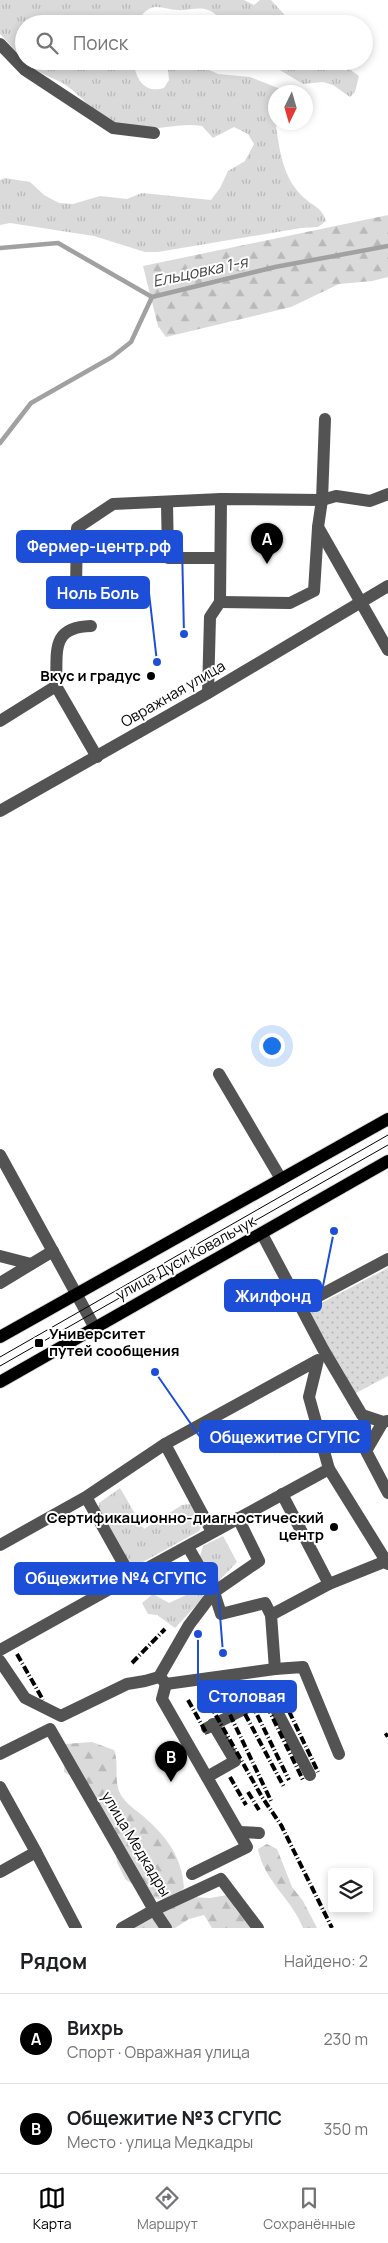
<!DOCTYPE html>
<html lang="ru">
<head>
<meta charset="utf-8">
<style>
	body { margin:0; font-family:Manrope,sans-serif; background:#f2f2f2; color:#202124 }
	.controls { position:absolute; right:15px; bottom:15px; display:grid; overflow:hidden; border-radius:5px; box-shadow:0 2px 8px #0003 }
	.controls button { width:45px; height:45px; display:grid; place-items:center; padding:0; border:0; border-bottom:1px solid #e0e0e0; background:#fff; color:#202124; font:25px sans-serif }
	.compass { position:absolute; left:268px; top:85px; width:45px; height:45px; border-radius:50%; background:#fff; box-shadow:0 2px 8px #0003; rotate:185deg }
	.you { position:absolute; left:271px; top:1045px; width:18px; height:18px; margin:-12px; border:4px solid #fff; border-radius:50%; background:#1a73e8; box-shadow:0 0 0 8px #1a73e833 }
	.badge { display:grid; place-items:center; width:32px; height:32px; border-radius:50%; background:#000; color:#fff; font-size:16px; font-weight:700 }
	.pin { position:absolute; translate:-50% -41px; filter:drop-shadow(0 1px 2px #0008) }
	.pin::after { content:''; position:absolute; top:26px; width:18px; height:15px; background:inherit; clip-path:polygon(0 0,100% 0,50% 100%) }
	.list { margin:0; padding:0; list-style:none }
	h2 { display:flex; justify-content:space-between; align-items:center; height:65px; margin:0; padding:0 20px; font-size:21px }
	h2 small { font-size:16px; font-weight:400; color:#757577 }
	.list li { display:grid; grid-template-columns:32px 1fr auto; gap:15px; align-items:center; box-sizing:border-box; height:90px; padding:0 20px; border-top:1px solid #e0e0e0 }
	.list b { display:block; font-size:19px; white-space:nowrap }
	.list p { margin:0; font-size:16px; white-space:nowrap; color:#757577 }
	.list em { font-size:16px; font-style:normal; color:#757577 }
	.icon { flex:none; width:28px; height:28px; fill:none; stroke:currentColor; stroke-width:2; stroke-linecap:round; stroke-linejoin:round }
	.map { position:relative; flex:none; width:388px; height:1928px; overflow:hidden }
	.search { position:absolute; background:#fff; box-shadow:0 2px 8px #0003; left:15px; right:15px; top:15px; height:55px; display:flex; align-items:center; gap:12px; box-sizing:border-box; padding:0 18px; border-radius:28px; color:#757577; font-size:19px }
	.sheet { height:245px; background:#fff }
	nav { display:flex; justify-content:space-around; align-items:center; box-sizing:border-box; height:70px; border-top:1px solid #e0e0e0; background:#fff; font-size:14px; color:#757577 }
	nav a { display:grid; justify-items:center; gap:2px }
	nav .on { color:#000 }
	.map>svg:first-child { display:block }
</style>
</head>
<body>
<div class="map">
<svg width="388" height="1928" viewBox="0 0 388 1928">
	<defs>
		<pattern id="grass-tufts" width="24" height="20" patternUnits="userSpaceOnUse" patternTransform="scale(1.25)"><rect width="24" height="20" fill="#dadada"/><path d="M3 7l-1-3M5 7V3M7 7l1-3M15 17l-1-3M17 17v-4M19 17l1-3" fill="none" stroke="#b9b9b9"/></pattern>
		<pattern id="forest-firs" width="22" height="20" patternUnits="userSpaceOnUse" patternTransform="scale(1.25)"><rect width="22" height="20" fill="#dadada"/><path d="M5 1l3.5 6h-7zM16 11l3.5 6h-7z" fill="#b9b9b9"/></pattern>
		<pattern id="park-dots" width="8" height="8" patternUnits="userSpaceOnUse" patternTransform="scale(1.25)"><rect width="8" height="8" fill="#dadada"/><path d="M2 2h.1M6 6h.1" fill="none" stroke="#b9b9b9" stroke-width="1.8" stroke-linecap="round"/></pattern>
	</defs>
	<rect width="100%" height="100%" fill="#fff"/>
	<g fill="url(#grass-tufts)">
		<path d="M0,0H244L254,5L260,0H271L293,24H217L218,17C215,14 212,11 208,10C199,6 187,11 177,10C168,10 157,4 149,9C143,12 140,18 137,24H24V60L0,34Z"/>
		<path d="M25,61H133C136,79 144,94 164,88L169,80L168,70L176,61H190L218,74L250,77L288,92H276V122L278,123L276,127C280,152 283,177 302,196C312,206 322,207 326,221L318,227L301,228L158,252H145L94,236L10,223L0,225V180L5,178L30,182L44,195L59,203L73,204L100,196L127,199L142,193L211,200L220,188L228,171L245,161L254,144L248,134L234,127L213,138L202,126C178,122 154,132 130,129C101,125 87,99 64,84C50,76 36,73 25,61Z"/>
		<polygon points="265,61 338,61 359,76 355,92 350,97 333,85 323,82 303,84"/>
		<polygon points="120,1488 144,1529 182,1505 190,1504 202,1525 199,1531 132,1568 98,1511 99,1503"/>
		<polygon points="223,1536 237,1562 216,1584 200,1556 203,1546"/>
		<polygon points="199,1589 204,1597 175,1628 157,1615 148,1614 142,1603 153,1594 169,1603"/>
	</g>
	<g fill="url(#forest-firs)">
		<polygon points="388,215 388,277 372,281 339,284 291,307 166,337 158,326 143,266"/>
		<path d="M92,1742L114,1750C120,1765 112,1784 123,1798C128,1805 137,1811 143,1816C167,1837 182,1857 184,1888L172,1900L152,1898L125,1879L117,1862L115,1841L78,1780L64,1772L65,1744Z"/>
		<path d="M267,1844L277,1849L292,1887L303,1901L317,1928H303C292,1899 264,1881 258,1849Z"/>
		<polygon points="227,1895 237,1911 253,1928 212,1928 204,1915 189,1919 175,1928 129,1928 190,1897 210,1898"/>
	</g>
	<polygon fill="url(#park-dots)" points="388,1268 388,1376 354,1394 308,1310"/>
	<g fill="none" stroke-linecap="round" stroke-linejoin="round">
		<g stroke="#a1a1a1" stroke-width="4.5">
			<polyline points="0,248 58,243 152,297 275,267 388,246"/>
			<polyline points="0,443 31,403 112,357 131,342 152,297"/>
		</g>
		<defs>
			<g id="major">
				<polyline points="0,1337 388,1119"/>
				<polyline points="0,1382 388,1161"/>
			</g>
		</defs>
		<use href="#major" stroke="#dbdbdb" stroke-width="14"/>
		<g stroke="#535353" stroke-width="12">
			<polyline points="0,44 25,70 113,128 154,133"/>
			<polyline points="325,419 322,500 318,527 388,650"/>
			<polyline points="167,503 168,558 220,558"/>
			<polyline points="91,596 76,590 77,528 113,504 221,499 322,500 336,496 370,501 388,494"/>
			<polyline points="220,602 290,603 314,591 318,528"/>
			<path d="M56,686C58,653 49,627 91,626"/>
			<polyline points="208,693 210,617 220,602 221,499"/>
			<polyline points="0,721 56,686 97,757"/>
			<polyline points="0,811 208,693 388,586"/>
			<polyline points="219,1074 281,1179"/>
			<polyline points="0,1155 95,1328"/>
			<polyline points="262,1234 323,1349 362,1415 383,1422 388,1421"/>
			<polyline points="0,1256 31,1264"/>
			<polyline points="0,1283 53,1251"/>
			<polyline points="300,1306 388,1259"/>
			<polyline points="383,1422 366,1451 388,1493"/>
			<polyline points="165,1444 212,1532"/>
			<polyline points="329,1469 388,1564"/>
			<polyline points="282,1494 329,1584"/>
			<polyline points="238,1518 259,1561 214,1592 221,1614 265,1603 271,1615 329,1584 386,1561"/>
			<polyline points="0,1545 86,1497 165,1444 318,1360 309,1397 329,1469 131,1577 86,1497"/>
			<polyline points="271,1615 275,1669"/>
			<polyline points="0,1650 131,1577"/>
			<polyline points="0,1661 25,1698 61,1716 127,1684 145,1681 159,1677 189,1625 214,1592 188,1547"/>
			<polyline points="161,1678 166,1684 275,1669 303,1667 339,1754"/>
			<polyline points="166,1684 162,1699 247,1847 192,1874"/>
			<polyline points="207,1728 252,1705 271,1700 310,1775"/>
			<polyline points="0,1754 50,1729 154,1910 221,1879 258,1928"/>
			<polyline points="207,1777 235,1761 213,1724"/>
			<polyline points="0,1787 36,1852 0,1872"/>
			<polyline points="239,1832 259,1833"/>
			<polyline points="36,1852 76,1928"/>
			<polyline points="122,1928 154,1910 166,1928"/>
		</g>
		<use href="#major" stroke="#000" stroke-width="12"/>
		<g stroke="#000" stroke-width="1">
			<polyline points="0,1357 388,1135"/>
			<polyline points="0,1366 388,1145"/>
		</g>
		<g stroke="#000" stroke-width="4" stroke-dasharray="8 2.5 1 2.5" stroke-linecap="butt">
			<polyline points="17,1654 43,1700"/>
			<polyline points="132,1663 165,1629"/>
			<polyline points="277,1686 318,1772"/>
			<polyline points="245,1690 289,1780"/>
			<polyline points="188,1700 207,1734"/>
			<polyline points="224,1702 272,1803"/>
			<polyline points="209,1703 262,1797 281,1825 332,1928"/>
			<polyline points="267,1706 303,1780"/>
			<polyline points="245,1714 284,1787"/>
			<polyline points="385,1736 388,1734"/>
			<polyline points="230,1777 246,1805"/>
			<polyline points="248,1792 259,1810"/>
		</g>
	</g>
	<g fill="#000" stroke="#fff" stroke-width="2">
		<circle cx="151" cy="676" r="5"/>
		<rect x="34" y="1338" width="10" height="10" rx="2.5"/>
		<circle cx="334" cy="1527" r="5"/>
	</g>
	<g text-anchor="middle" stroke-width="4" stroke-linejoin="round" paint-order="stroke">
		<g font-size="15" font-weight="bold" fill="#000" stroke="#fff" text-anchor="end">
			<text x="141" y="681">Вкус и градус</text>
			<text x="49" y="1339" text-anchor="start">Университет<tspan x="49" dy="17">путей сообщения</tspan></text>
			<text x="324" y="1523">Сертификационно-диагностический<tspan x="324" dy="17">центр</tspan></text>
		</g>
		<g font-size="15" fill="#000" stroke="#fff">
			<text transform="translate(173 694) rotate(-30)" y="5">Овражная улица</text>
			<text transform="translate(186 1258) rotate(-29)" y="5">улица Дуси Ковальчук</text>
			<text transform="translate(136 1844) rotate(59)" y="5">улица Медкадры</text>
		</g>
		<g font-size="16" font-style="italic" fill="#424242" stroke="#fff">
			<text transform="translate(200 271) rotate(-12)" y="6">Ельцовка 1-я</text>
		</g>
	</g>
	<path fill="none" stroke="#1d4ed8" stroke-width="2" d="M184 634L182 546M157 662L149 593M334 1231L321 1296M155 1372L200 1437M223 1653L217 1578M198 1634L198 1696"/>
	<g fill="#1d4ed8" stroke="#fff" stroke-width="2">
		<circle cx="184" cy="634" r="5"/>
		<circle cx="157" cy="662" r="5"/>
		<circle cx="334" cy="1231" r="5"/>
		<circle cx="155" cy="1372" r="5"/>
		<circle cx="223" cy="1653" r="5"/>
		<circle cx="198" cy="1634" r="5"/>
	</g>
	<g fill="#1d4ed8" stroke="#1d4ed8" stroke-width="2">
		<rect x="17" y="531" width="165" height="31" rx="5"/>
		<rect x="47" y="577" width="102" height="31" rx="5"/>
		<rect x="225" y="1280" width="96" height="31" rx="5"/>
		<rect x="200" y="1421" width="170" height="31" rx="5"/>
		<rect x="15" y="1563" width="202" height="31" rx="5"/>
		<rect x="198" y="1681" width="98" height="31" rx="5"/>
	</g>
	<g font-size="16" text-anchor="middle" font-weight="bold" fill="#fff">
		<text x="99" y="552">Фермер-центр.рф</text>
		<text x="98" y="599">Ноль Боль</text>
		<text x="273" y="1302">Жилфонд</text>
		<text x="285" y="1443">Общежитие СГУПС</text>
		<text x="116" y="1584">Общежитие №4 СГУПС</text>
		<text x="247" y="1702">Столовая</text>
	</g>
</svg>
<div class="controls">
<button><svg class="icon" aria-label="layers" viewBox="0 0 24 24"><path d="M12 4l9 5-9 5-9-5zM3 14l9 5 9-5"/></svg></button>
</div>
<svg class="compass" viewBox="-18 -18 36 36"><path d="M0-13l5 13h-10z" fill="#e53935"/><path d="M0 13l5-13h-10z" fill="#757577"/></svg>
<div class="you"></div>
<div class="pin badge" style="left:267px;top:564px">A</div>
<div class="pin badge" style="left:171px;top:1782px">B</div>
<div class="search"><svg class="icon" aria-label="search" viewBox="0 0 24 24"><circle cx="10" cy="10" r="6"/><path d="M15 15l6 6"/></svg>Поиск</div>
</div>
<section class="sheet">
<h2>Рядом<small>Найдено: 2</small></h2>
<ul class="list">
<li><span class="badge">A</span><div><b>Вихрь</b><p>Спорт · Овражная улица</p></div><em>230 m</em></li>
<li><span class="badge">B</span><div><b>Общежитие №3 СГУПС</b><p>Место · улица Медкадры</p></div><em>350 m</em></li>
</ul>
</section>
<nav>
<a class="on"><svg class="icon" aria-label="map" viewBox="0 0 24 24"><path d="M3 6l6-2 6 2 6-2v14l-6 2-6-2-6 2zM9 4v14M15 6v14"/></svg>Карта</a>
<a><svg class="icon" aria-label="directions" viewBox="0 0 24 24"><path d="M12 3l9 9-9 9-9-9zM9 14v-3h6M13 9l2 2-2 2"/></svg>Маршрут</a>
<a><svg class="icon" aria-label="saved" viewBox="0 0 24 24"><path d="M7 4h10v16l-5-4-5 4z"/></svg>Сохранённые</a>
</nav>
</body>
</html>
